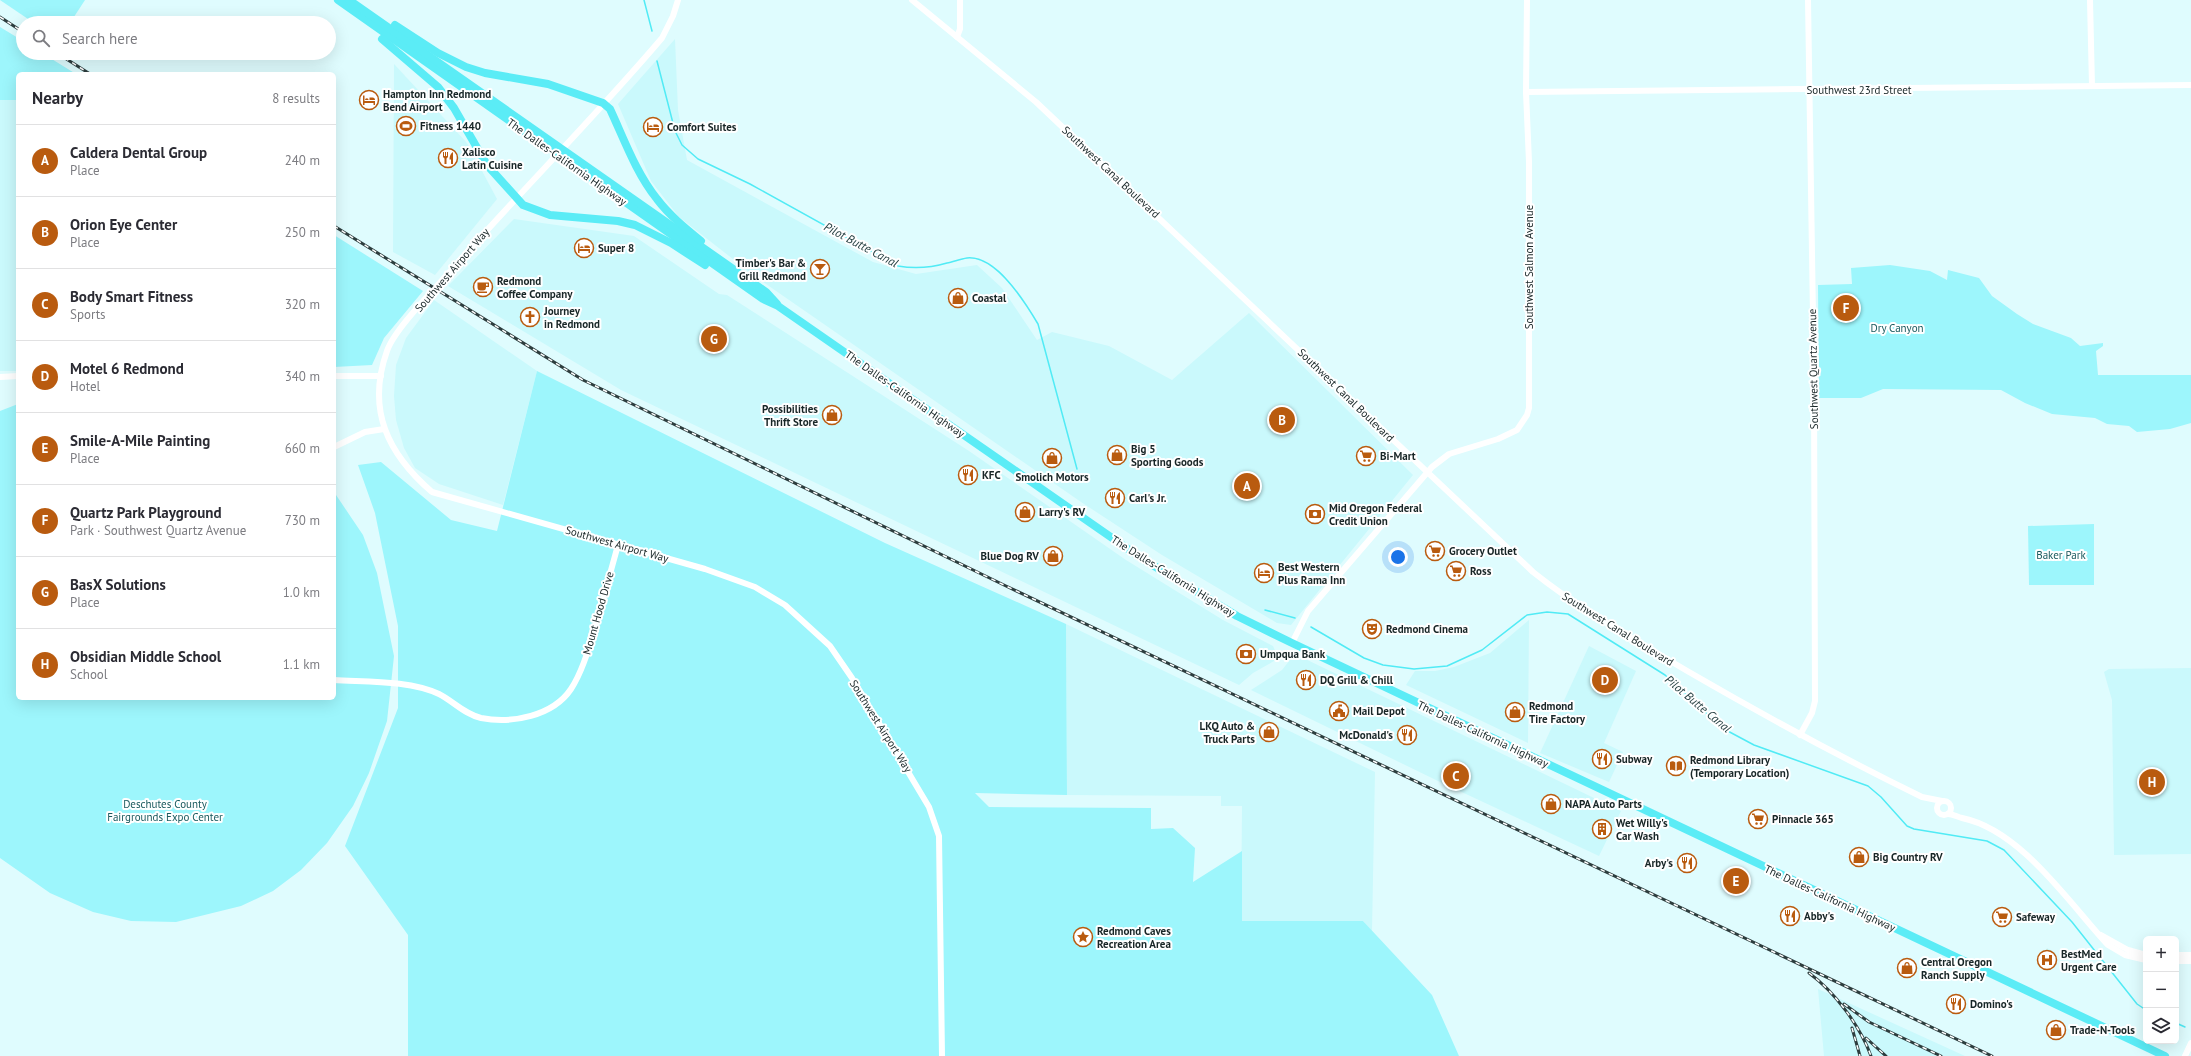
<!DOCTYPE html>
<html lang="en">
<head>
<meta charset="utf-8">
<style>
	body { margin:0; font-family:"PT Sans",sans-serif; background:#f7f7f7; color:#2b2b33 }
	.controls { position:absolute; right:12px; bottom:12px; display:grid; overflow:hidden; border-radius:6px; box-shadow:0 4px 16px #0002 }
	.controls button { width:36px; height:36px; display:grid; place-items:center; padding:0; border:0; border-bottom:1px solid #e1e1e2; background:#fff; color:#2b2b33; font:20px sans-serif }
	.you { position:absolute; left:1398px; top:557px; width:14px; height:14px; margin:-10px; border:3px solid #fff; border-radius:50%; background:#1a73e8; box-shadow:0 0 0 6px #1a73e833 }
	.badge { display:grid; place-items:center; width:26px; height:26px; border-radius:50%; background:#b95b0f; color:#fff; font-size:13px; font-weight:700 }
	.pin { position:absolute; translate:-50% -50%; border:2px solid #fff; box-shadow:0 1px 4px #0006 }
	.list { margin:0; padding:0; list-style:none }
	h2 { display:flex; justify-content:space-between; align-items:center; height:52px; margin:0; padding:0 16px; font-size:17px }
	h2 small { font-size:13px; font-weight:400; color:#7c7c81 }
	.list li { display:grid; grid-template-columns:26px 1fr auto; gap:12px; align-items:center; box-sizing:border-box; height:72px; padding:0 16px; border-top:1px solid #e1e1e2 }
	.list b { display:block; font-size:15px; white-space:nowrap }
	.list p { margin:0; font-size:13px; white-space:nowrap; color:#7c7c81 }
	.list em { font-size:13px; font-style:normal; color:#7c7c81 }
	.icon { flex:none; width:22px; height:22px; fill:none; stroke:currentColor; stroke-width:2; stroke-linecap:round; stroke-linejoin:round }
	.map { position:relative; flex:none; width:2191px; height:1056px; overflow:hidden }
	.search { position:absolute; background:#fff; box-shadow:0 4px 16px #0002; left:16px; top:16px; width:320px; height:44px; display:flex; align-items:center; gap:10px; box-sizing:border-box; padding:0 14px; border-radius:22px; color:#7c7c81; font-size:15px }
	.panel { position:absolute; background:#fff; box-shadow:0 4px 16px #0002; left:16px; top:72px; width:320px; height:628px; border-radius:6px }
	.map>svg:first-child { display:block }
</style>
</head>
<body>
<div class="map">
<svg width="2191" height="1056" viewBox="0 0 2191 1056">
	<rect width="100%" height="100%" fill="#dffcfe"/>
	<g fill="#caf9fc">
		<polygon points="675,39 678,110 687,160 873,262 916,274 977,265 1002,288 1037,340 1052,332 1109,346 1172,380 1249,313 1413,475 1291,625 1277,623 1162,555 1081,502 756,277 679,217 651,181 618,104"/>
		<polygon points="394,64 467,143 497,199 435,275 393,252"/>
		<rect x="0" y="100" width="18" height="271"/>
		<polygon points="514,219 634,236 719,294 727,295 969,451 1126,560 1223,620 1273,646 1277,655 1274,661 1253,673 1239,685 621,390 448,286"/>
		<polygon points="434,300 537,371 503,505 439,484 415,468 404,448 396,420 394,396 396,365 406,338"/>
		<polygon points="1529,620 1528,743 1406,685 1415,671 1435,671 1454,667 1490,653"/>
		<polygon points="1066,624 1375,772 1372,931 1363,921 1241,923 1242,806 1221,806 1221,796 1067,795"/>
		<polygon points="1589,646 1636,671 1604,743 1623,752 1609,782 1540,753"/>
		<polygon points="1293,656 1299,656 1621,811 1599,856 1438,781 1251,690 1282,670"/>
		<polygon points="2191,668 2191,854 2114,855 2112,700 2104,672 2109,669"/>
		<polygon points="2047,948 2056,953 2048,971 2038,966"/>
		<polygon points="1818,989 1965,1056 1824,1056"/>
	</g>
	<g fill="#9df6fc">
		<polygon points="0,0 85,0 70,23 34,23"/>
		<polygon points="0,27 23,41 23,53 42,53 76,74 18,74 18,100 0,100"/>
		<polygon points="334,235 423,291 384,338 372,365 334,367"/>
		<polygon points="1890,265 1930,271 1947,280 1948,270 1979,278 1992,296 2017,314 2033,324 2071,338 2080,346 2103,343 2103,346 2096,351 2098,375 2191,375 2191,423 2170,429 2137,432 2129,426 2107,424 2095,418 2052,414 2025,403 2001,390 1883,389 1861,398 1819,398 1818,285 1852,284 1851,268"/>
		<polygon points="537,371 885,543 1066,624 1067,795 975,793 989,807 1151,808 1151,829 1173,828 1195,848 1193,882 1242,851 1242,921 1363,921 1432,995 1459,1056 408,1056 408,935 345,846 398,708 398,626 375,513 358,465 381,462 451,520 497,531"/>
		<polygon points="18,404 18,698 334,698 334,492 363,535 377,573 394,656 387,721 369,773 353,806 327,843 301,870 273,891 241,906 176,922 131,921 93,912 50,893 0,858 0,411"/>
		<polygon points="2094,524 2094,585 2029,585 2028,526"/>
	</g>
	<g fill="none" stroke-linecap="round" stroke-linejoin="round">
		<g stroke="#51ebf5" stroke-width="1.5">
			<polyline points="644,0 652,31"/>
			<path d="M657,61L675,131L682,145L698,159L750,184L898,266C915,269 930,268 947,263C953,262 960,259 967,258C996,255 1025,302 1038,324L1077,469"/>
			<polyline points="1265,610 1295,618"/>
			<polyline points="1311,627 1364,658 1383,665 1414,669 1447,666 1482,650 1527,615 1547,612 1568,614 1665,675 1724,729 1754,745 1868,786 1881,797 1907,826 1914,829 1987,841 2004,850 2072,922 2137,1004 2146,1010"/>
			<polyline points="2176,1023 2185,1027"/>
		</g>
		<g stroke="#fff" stroke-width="6">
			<path d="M678,0L673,16L662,38C595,117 521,191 453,268C436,288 395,328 387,351C366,410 388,454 432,492L705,569L755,587L785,605L830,646L852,678L929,807L939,836L942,1056"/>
			<path d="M912,0L1036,102L1533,572C1582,611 1635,640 1689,672C1765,716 1842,758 1922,797L1942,801"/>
			<polyline points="2090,0 2092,86"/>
			<polyline points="957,37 960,29 960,0"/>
			<polyline points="1526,92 2191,85"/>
			<polyline points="334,376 381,376"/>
			<polyline points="0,377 18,376"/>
			<polyline points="334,447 365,432 384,429"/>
			<polyline points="1292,643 1308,611 1432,467 1449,454 1498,439 1517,430 1527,415 1529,408 1529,162 1526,92 1527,0"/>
			<path d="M334,680C366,682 410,680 439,694C453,701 464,714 481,718C512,724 553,716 571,689C584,669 590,643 597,621C604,595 611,570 618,545"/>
			<polyline points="1800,735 1812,713 1815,701 1814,381 1808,0"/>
			<circle cx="1944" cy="808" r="7"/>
			<path d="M1948,814C1953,814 1957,817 1962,818C2021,830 2069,903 2108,945L2125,955L2146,960"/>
			<polyline points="2101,935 2128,950 2146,955"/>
			<polyline points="2176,955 2191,955"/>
			<polyline points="2176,961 2191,961"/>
			<polyline points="2185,1056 2191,1043"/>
		</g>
		<g stroke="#5becf6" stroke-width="8">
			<polyline points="338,0 763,299 778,306 1141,558 1237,616 1292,643 2165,1056"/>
			<polyline points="349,0 766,292 777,304"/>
			<path d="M395,25L438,53L466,67L485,73L548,84L603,103L610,109C624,139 636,173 657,199C669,215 685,228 701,241"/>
			<polyline points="382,39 438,87 454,108 487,165 523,205 550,215 618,221 635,225 671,243 705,265"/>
		</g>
		<defs>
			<g id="rail">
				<polyline points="0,17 23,32"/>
				<polyline points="57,53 90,74"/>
				<polyline points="334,226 583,380 1006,586 1992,1056"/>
				<path d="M1809,973C1835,992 1860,1026 1871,1056"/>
				<polyline points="1844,1004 1869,1022 1941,1056"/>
				<polyline points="1852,1028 1860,1056"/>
				<polyline points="1866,1038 1886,1056"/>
			</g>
		</defs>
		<use href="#rail" stroke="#2d3d3e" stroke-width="3"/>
		<use href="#rail" stroke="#fff" stroke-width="1.5" stroke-dasharray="4.5" stroke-linecap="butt"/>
	</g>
	<defs>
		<symbol id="hotel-ring" viewBox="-11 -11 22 22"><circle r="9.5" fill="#fff" stroke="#b95b0f" stroke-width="1.5"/><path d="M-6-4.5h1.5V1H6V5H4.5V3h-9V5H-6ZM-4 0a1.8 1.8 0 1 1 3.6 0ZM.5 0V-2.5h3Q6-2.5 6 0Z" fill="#b95b0f"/></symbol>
		<symbol id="stadium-ring" viewBox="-11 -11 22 22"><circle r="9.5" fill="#fff" stroke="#b95b0f" stroke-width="1.5"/><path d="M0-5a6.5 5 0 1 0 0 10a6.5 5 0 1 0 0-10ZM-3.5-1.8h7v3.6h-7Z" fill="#b95b0f"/></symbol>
		<symbol id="restaurant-ring" viewBox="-11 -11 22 22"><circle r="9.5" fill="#fff" stroke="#b95b0f" stroke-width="1.5"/><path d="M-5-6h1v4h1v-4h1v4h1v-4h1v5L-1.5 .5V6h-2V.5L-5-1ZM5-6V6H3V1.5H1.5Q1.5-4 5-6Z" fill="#b95b0f"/></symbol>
		<symbol id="bar-ring" viewBox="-11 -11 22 22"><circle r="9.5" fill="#fff" stroke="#b95b0f" stroke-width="1.5"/><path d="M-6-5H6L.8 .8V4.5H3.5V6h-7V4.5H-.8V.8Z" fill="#b95b0f"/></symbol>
		<symbol id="cafe-ring" viewBox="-11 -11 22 22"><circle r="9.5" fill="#fff" stroke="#b95b0f" stroke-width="1.5"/><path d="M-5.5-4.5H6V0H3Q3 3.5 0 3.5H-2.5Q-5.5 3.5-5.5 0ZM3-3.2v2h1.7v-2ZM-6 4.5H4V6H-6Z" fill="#b95b0f"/></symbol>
		<symbol id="shop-ring" viewBox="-11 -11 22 22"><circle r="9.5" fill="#fff" stroke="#b95b0f" stroke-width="1.5"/><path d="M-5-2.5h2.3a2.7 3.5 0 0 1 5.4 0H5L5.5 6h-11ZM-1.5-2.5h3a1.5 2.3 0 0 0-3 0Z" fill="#b95b0f"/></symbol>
		<symbol id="church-ring" viewBox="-11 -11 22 22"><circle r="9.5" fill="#fff" stroke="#b95b0f" stroke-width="1.5"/><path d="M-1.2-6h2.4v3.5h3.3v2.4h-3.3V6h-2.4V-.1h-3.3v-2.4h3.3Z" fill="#b95b0f"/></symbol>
		<symbol id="supermarket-ring" viewBox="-11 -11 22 22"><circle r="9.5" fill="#fff" stroke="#b95b0f" stroke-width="1.5"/><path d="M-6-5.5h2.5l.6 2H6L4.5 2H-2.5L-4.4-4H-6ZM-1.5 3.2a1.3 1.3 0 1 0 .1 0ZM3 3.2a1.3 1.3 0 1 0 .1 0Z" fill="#b95b0f"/></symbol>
		<symbol id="bank-ring" viewBox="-11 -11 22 22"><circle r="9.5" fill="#fff" stroke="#b95b0f" stroke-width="1.5"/><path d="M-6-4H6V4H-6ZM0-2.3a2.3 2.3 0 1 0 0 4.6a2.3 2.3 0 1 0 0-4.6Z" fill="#b95b0f"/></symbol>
		<symbol id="theatre-ring" viewBox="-11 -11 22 22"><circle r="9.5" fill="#fff" stroke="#b95b0f" stroke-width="1.5"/><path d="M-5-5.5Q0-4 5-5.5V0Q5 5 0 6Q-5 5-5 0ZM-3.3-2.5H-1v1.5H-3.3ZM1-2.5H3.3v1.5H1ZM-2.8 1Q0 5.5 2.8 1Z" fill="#b95b0f"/></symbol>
		<symbol id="civic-ring" viewBox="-11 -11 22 22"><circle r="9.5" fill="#fff" stroke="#b95b0f" stroke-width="1.5"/><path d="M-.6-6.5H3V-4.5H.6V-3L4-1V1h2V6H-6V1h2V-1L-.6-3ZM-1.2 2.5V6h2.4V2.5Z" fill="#b95b0f"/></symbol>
		<symbol id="library-ring" viewBox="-11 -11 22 22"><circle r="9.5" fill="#fff" stroke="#b95b0f" stroke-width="1.5"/><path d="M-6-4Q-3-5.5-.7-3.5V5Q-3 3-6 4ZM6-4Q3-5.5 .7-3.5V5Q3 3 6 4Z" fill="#b95b0f"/></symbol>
		<symbol id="building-ring" viewBox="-11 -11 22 22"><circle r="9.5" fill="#fff" stroke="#b95b0f" stroke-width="1.5"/><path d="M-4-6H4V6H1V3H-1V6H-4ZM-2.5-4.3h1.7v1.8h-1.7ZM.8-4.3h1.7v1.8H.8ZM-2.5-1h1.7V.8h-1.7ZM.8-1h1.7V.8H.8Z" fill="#b95b0f"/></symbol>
		<symbol id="sight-ring" viewBox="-11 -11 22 22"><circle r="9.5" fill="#fff" stroke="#b95b0f" stroke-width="1.5"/><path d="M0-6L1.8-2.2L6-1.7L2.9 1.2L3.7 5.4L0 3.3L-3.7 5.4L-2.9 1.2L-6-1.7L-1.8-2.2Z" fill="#b95b0f"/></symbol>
		<symbol id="hospital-ring" viewBox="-11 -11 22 22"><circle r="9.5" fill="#fff" stroke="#b95b0f" stroke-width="1.5"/><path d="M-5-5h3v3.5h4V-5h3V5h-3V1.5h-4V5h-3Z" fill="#b95b0f"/></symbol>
	</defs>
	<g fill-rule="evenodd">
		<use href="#hotel-ring" x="358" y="89" width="22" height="22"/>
		<use href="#stadium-ring" x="395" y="115" width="22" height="22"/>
		<use href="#hotel-ring" x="642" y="116" width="22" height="22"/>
		<use href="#restaurant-ring" x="437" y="147" width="22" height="22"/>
		<use href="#hotel-ring" x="573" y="237" width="22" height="22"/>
		<use href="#bar-ring" x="809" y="258" width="22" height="22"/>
		<use href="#cafe-ring" x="472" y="276" width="22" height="22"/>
		<use href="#shop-ring" x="947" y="287" width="22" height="22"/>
		<use href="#church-ring" x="519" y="306" width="22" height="22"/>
		<use href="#shop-ring" x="821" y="404" width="22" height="22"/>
		<use href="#shop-ring" x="1106" y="444" width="22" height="22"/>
		<use href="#supermarket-ring" x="1355" y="445" width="22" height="22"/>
		<use href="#shop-ring" x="1041" y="447" width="22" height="22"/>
		<use href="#restaurant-ring" x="957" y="464" width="22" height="22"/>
		<use href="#restaurant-ring" x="1104" y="487" width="22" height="22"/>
		<use href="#shop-ring" x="1014" y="501" width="22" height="22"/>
		<use href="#bank-ring" x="1304" y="503" width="22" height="22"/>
		<use href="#supermarket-ring" x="1424" y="540" width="22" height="22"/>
		<use href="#shop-ring" x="1042" y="545" width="22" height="22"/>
		<use href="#supermarket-ring" x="1445" y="560" width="22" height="22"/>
		<use href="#hotel-ring" x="1253" y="562" width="22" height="22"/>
		<use href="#theatre-ring" x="1361" y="618" width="22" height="22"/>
		<use href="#bank-ring" x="1235" y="643" width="22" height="22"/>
		<use href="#restaurant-ring" x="1295" y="669" width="22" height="22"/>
		<use href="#civic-ring" x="1328" y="700" width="22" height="22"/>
		<use href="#shop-ring" x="1504" y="701" width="22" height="22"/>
		<use href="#shop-ring" x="1258" y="721" width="22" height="22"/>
		<use href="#restaurant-ring" x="1396" y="724" width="22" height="22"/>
		<use href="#restaurant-ring" x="1591" y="748" width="22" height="22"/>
		<use href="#library-ring" x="1665" y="755" width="22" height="22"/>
		<use href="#shop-ring" x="1540" y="793" width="22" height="22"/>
		<use href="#supermarket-ring" x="1747" y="808" width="22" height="22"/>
		<use href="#building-ring" x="1591" y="818" width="22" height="22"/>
		<use href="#shop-ring" x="1848" y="846" width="22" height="22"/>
		<use href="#restaurant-ring" x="1676" y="852" width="22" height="22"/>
		<use href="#restaurant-ring" x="1779" y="905" width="22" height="22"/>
		<use href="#supermarket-ring" x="1991" y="906" width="22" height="22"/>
		<use href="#sight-ring" x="1072" y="926" width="22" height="22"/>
		<use href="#hospital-ring" x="2036" y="949" width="22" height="22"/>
		<use href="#shop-ring" x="1896" y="957" width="22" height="22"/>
		<use href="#restaurant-ring" x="1945" y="993" width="22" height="22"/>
		<use href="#shop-ring" x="2045" y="1019" width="22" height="22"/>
	</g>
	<g text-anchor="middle" stroke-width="4" stroke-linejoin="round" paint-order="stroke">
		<g font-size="11" fill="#182627" stroke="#fff">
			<text x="1859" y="94">Southwest 23rd Street</text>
			<text transform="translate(567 162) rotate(35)" y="4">The Dalles-California Highway</text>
			<text transform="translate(1111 172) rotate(43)" y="4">Southwest Canal Boulevard</text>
			<text transform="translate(1529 267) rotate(-90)" y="4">Southwest Salmon Avenue</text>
			<text transform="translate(452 270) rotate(-49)" y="4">Southwest Airport Way</text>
			<text transform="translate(1813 369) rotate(-91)" y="4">Southwest Quartz Avenue</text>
			<text transform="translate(905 394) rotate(35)" y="4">The Dalles-California Highway</text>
			<text transform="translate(1346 395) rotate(44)" y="4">Southwest Canal Boulevard</text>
			<text transform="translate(617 544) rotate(16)" y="4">Southwest Airport Way</text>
			<text transform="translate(1173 576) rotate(32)" y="4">The Dalles-California Highway</text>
			<text transform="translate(598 613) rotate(-74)" y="4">Mount Hood Drive</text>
			<text transform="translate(1618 629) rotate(32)" y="4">Southwest Canal Boulevard</text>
			<text transform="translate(881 726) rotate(58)" y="4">Southwest Airport Way</text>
			<text transform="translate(1483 734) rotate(25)" y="4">The Dalles-California Highway</text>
			<text transform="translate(1830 898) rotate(25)" y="4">The Dalles-California Highway</text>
		</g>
		<g font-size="11" font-weight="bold" fill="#182627" stroke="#fff" text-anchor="start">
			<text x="383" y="98">Hampton Inn Redmond<tspan x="383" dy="13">Bend Airport</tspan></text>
			<text x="420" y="130">Fitness 1440</text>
			<text x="667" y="131">Comfort Suites</text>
			<text x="462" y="156">Xalisco<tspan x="462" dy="13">Latin Cuisine</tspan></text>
			<text x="598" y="252">Super 8</text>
			<text x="806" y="267" text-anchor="end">Timber's Bar &amp;<tspan x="806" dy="13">Grill Redmond</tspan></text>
			<text x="497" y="285">Redmond<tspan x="497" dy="13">Coffee Company</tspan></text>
			<text x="972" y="302">Coastal</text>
			<text x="544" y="315">Journey<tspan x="544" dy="13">in Redmond</tspan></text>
			<text x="818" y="413" text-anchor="end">Possibilities<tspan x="818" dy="13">Thrift Store</tspan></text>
			<text x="1131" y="453">Big 5<tspan x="1131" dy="13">Sporting Goods</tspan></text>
			<text x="1380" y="460">Bi-Mart</text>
			<text x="982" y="479">KFC</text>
			<text x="1052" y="481" text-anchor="middle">Smolich Motors</text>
			<text x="1129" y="502">Carl's Jr.</text>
			<text x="1329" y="512">Mid Oregon Federal<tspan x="1329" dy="13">Credit Union</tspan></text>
			<text x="1039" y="516">Larry's RV</text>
			<text x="1449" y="555">Grocery Outlet</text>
			<text x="1039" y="560" text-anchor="end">Blue Dog RV</text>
			<text x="1278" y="571">Best Western<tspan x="1278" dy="13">Plus Rama Inn</tspan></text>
			<text x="1470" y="575">Ross</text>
			<text x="1386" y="633">Redmond Cinema</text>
			<text x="1260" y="658">Umpqua Bank</text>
			<text x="1320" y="684">DQ Grill &amp; Chill</text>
			<text x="1529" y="710">Redmond<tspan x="1529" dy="13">Tire Factory</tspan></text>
			<text x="1353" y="715">Mail Depot</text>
			<text x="1255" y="730" text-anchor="end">LKQ Auto &amp;<tspan x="1255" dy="13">Truck Parts</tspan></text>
			<text x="1393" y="739" text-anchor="end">McDonald's</text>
			<text x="1616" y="763">Subway</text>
			<text x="1690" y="764">Redmond Library<tspan x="1690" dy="13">(Temporary Location)</tspan></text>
			<text x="1565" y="808">NAPA Auto Parts</text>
			<text x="1772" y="823">Pinnacle 365</text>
			<text x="1616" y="827">Wet Willy's<tspan x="1616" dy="13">Car Wash</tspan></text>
			<text x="1873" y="861">Big Country RV</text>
			<text x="1673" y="867" text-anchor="end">Arby's</text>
			<text x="1804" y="920">Abby's</text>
			<text x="2016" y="921">Safeway</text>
			<text x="1097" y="935">Redmond Caves<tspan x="1097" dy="13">Recreation Area</tspan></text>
			<text x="2061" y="958">BestMed<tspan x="2061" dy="13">Urgent Care</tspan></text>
			<text x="1921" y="966">Central Oregon<tspan x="1921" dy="13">Ranch Supply</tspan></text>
			<text x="1970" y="1008">Domino's</text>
			<text x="2070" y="1034">Trade-N-Tools</text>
		</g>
		<g font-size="11" fill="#1a5a5e" stroke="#fff">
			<text x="1897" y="332">Dry Canyon</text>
			<text x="2061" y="559">Baker Park</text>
			<text x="165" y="808">Deschutes County<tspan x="165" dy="13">Fairgrounds Expo Center</tspan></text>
		</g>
		<g font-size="12" font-style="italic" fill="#284244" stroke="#fff">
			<text transform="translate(861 245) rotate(28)" y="4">Pilot Butte Canal</text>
			<text transform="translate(1698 704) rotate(40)" y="4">Pilot Butte Canal</text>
		</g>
	</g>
</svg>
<div class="controls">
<button>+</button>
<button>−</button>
<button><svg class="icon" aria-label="layers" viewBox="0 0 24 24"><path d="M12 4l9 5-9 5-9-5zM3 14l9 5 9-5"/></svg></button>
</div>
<div class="you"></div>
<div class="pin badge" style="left:1247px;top:486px">A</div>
<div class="pin badge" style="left:1282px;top:420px">B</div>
<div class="pin badge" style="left:1456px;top:776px">C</div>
<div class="pin badge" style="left:1605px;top:680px">D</div>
<div class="pin badge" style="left:1736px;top:881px">E</div>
<div class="pin badge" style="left:1846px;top:308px">F</div>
<div class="pin badge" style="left:714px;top:339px">G</div>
<div class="pin badge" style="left:2152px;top:782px">H</div>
<div class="search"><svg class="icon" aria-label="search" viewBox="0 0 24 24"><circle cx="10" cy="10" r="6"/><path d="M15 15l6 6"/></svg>Search here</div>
<section class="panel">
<h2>Nearby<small>8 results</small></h2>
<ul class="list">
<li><span class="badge">A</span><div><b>Caldera Dental Group</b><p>Place</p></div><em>240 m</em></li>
<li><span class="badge">B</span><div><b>Orion Eye Center</b><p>Place</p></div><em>250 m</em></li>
<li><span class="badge">C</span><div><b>Body Smart Fitness</b><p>Sports</p></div><em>320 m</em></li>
<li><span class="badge">D</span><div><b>Motel 6 Redmond</b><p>Hotel</p></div><em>340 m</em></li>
<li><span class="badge">E</span><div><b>Smile-A-Mile Painting</b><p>Place</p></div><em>660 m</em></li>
<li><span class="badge">F</span><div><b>Quartz Park Playground</b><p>Park · Southwest Quartz Avenue</p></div><em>730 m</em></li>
<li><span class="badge">G</span><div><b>BasX Solutions</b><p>Place</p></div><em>1.0 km</em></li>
<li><span class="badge">H</span><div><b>Obsidian Middle School</b><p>School</p></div><em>1.1 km</em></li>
</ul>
</section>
</div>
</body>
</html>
